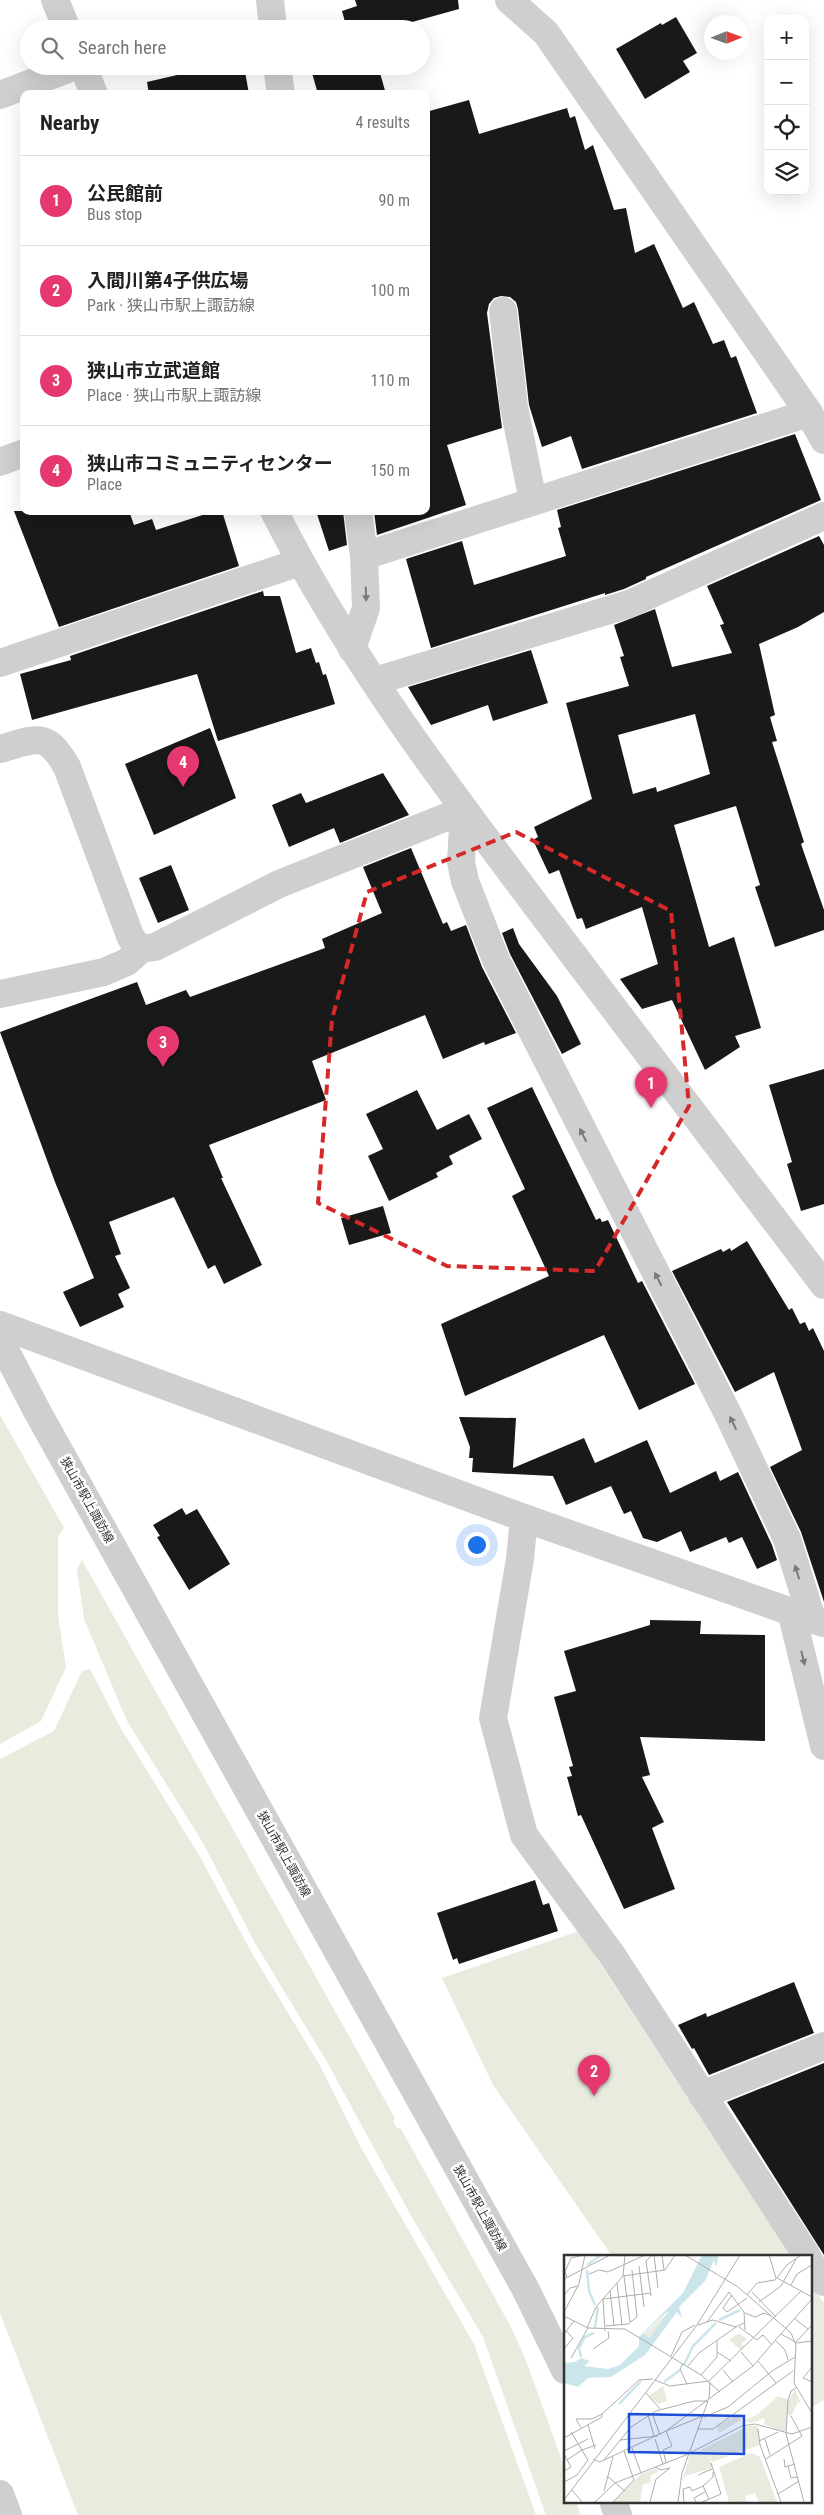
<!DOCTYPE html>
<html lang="en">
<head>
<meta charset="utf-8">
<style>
	body { margin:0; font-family:"Roboto Condensed","Noto Sans JP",sans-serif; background:#f2f2f2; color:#222 }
	.controls { position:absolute; right:15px; top:15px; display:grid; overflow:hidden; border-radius:10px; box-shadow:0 5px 20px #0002 }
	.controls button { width:45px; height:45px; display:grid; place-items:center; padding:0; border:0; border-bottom:1px solid #e0e0e0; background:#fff; color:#222; font:25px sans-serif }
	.compass { position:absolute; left:704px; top:15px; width:45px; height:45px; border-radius:50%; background:#fff; box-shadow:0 5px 20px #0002; rotate:89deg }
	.you { position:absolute; left:476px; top:1544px; width:18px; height:18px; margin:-12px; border:4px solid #fff; border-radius:50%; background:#1a73e8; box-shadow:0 0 0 8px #1a73e833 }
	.badge { display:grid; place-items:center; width:32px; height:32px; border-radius:50%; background:#e5386e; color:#fff; font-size:16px; font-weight:700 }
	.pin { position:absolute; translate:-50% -41px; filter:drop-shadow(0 1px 2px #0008) }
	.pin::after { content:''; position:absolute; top:26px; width:18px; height:15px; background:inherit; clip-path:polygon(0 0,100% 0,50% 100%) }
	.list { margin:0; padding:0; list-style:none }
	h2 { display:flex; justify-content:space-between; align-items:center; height:65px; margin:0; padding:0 20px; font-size:21px }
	h2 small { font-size:16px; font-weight:400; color:#767676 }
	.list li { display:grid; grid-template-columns:32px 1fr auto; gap:15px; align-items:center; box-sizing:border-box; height:90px; padding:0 20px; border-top:1px solid #e0e0e0 }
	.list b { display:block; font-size:19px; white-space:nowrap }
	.list p { margin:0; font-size:16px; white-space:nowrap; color:#767676 }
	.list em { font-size:16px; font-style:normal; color:#767676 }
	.icon { flex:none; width:28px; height:28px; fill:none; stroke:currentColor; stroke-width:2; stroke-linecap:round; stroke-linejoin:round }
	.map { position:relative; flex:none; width:824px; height:2515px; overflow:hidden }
	.search { position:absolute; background:#fff; box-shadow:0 5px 20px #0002; left:20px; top:20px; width:410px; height:55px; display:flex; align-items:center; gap:12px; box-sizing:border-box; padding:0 18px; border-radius:28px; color:#767676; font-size:19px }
	.panel { position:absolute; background:#fff; box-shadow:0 5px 20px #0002; left:20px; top:90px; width:410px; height:425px; border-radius:10px }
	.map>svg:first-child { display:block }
</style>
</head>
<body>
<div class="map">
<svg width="824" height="2515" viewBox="0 0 824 2515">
	<rect width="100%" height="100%" fill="#fff"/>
	<g fill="#e8ebde">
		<polygon points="0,1415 64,1528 58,1536 58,1615 66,1667 41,1721 0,1744"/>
		<polygon points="82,1560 395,2118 393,2122 397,2128 401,2129 511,2327 525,2358 565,2469 565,2501 576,2501 581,2515 546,2515 483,2337 410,2214 327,2062 255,1943 203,1843 127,1721 84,1619 77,1569"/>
		<polygon points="90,1669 120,1727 199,1855 253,1955 319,2064 360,2146 474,2344 536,2515 78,2515 0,2313 0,1759 54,1731 82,1671"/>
		<polygon points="579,1931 791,2256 612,2256 493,2085 442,1978"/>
		<polygon points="810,2283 824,2303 824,2400 810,2408"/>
	</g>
	<g fill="#191919" fill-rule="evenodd">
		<polygon points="355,0 458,0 459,9 387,29 347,29 342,11 357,6"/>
		<polygon points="676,17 697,53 683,61 690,72 645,99 616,49 661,23 662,25"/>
		<polygon points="216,66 244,66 249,94 149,94 147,82"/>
		<polygon points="310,66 378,66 386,94 318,94"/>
		<polygon points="469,100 479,134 567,108 570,118 575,116 585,150 593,145 614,210 626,208 635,253 654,244 683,308 694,302 713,344 724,340 731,358 736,356 757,413 582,469 571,436 542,447 529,405 518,309 516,302 510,297 501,296 494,298 489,304 487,313 502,428 447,445 466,505 377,535 374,511 426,511 426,112"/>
		<polygon points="795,434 821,500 646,577 646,579 624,589 605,595 605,593 431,648 406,559 462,541 474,585 566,556 558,528 561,527 557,510"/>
		<polygon points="14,511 129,511 134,525 152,519 156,530 215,511 222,511 239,566 59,627"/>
		<polygon points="316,511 343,511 347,545 329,551"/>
		<path d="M819,536L824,545V612L798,627L759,644L775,715L770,717L777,741L772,742L804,842L801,844L824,910V930L775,947L755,887L760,885L736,806L674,825L709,947L734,937L761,1028L735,1036L740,1047L705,1070L672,1000L642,1009L620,979L658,964L642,907L586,929L582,918L577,919L559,870L549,874L533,840L538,837L534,827L592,799L566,703L629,686L620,657L624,656L614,625L655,609L672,667L732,653L720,625L724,624L707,586ZM695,714L710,774L657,792L656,787L633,794L618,735Z"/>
		<polygon points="263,591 264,596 280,596 296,653 311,648 316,663 319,662 323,675 326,674 335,704 218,741 197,674 32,720 20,674 71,660 70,656"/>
		<polygon points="531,650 548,703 493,721 488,705 431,725 408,687"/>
		<polygon points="210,728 236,798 154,835 125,764"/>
		<polygon points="383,773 409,815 340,843 334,828 289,847 272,805 301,793 306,803"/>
		<polygon points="411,848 443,924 447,922 451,931 466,925 482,967 516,1033 485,1045 484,1042 443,1059 425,1015 312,1061 326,1100 209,1145 223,1178 221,1178 262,1265 224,1284 215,1265 208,1269 174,1197 109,1222 121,1254 115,1256 130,1288 118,1294 124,1307 80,1327 63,1292 94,1278 55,1182 0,1032 137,982 146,1005 186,990 190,997 325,948 322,939 382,913 363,867"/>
		<polygon points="171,865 189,910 158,923 139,878"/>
		<polygon points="513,928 519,944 557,996 581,1044 562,1054 510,954 502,933"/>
		<polygon points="824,1069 824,1204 801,1211 787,1164 792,1162 769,1085"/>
		<polygon points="532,1087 596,1220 600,1218 602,1222 608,1220 638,1283 642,1281 695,1384 639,1410 604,1335 465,1396 441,1324 549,1276 512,1196 525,1189 487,1108"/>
		<polygon points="417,1090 437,1130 469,1114 482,1139 449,1156 453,1164 436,1173 438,1177 389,1201 368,1156 383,1149 366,1114"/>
		<polygon points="383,1206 391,1233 349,1245 341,1218"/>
		<polygon points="747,1241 789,1310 792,1308 800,1324 805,1322 809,1331 813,1328 824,1351 824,1602 801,1532 770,1467 802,1450 774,1372 735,1392 672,1271 721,1249 723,1252 730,1248 731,1251"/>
		<polygon points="459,1417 516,1418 513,1468 584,1438 595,1463 647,1440 670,1493 716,1471 720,1481 738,1472 772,1545 777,1560 757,1569 742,1537 729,1543 726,1537 690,1552 681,1531 657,1542 643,1538 631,1511 624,1514 611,1486 566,1505 553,1476 472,1472 473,1458 469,1458 470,1447"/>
		<polygon points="182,1508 186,1515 197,1509 230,1564 189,1590 157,1537 160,1536 153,1525"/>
		<polygon points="650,1620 701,1621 700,1634 765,1635 765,1741 640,1737 650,1775 642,1777 664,1822 652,1828 675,1889 624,1909 581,1815 578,1816 567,1777 572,1776 569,1767 573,1766 554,1697 576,1691 564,1651 650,1625"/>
		<polygon points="535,1880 543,1905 549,1903 558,1931 459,1964 457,1958 453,1960 437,1913"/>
		<polygon points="794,1982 814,2033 709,2075 694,2048 692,2049 678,2025 706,2013 707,2017"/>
		<polygon points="824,2063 824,2255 727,2102"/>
	</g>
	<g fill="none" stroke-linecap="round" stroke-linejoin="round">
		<g stroke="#cfcfcf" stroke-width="28">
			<polyline points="55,0 67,29"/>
			<polyline points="270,0 273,29"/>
			<polyline points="509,0 546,33 809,413 824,440"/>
			<polyline points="83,66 94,94"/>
			<polyline points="277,66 281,94"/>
			<polyline points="0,95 76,66"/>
			<polyline points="503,311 514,407 533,501"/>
			<polyline points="0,462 24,453"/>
			<path d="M274,511C348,658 448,789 547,920C639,1042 732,1164 824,1285"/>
			<polyline points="364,556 809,413"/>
			<polyline points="352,649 366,608 364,556 358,511"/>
			<polyline points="0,663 300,562"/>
			<polyline points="375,681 629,604 824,516"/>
			<path d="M0,749C36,739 46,730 67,767L131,938L141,949L155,947L279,884L464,810L461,862L465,881L496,960L728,1414L787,1539L812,1619"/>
			<polyline points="0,994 104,972 127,962 141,949"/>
			<polyline points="0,1325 524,1518 823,1623"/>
			<polyline points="0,1340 37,1411 526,2290 565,2370"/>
			<polyline points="524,1518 520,1559 493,1718 524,1835 612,1955 807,2256"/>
			<polyline points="791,1611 824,1746"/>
			<polyline points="702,2095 824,2046"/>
			<polyline points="810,2262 824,2282"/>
			<polyline points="0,2494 8,2515"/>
			<polyline points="613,2501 618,2515"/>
		</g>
	</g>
	<defs><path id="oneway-solid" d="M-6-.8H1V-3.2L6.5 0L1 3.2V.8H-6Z" transform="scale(1.25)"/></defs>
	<g fill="#797979">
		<use href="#oneway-solid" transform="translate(366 594) rotate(88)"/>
		<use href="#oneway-solid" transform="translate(583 1135) rotate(-117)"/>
		<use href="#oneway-solid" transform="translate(658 1279) rotate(-117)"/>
		<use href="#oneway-solid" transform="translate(733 1423) rotate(-116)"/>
		<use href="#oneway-solid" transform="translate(797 1572) rotate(-107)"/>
		<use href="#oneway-solid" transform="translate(803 1658) rotate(76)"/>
	</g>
	<path fill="none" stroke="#d62828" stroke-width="4" stroke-dasharray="10 6" stroke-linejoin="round" d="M516,832L671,911L689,1106L595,1271L447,1266L318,1203L332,1019L367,892Z"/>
	<g text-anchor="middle" stroke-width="5" stroke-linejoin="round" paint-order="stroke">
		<g font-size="12" fill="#323232" stroke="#fff">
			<text transform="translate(87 1500) rotate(61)" y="4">狭山市駅上諏訪線</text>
			<text transform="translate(284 1854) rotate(61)" y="4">狭山市駅上諏訪線</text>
			<text transform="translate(480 2208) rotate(61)" y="4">狭山市駅上諏訪線</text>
		</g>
	</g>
	<g transform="translate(564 2255)">
		<rect width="248" height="248" fill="#fff"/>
		<path d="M106,56L90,78L84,82L79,80ZM175,78L183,84L177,89L180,92L177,95L165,85ZM99,131L103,146L94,149L85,141ZM231,134L237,149L234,147L227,161L223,159L222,175L218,177L200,169L201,163L187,168L180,166L194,159L214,141L225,145ZM174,159L177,165L155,178L153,172ZM185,171H194L195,190L148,207L145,199L148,213L121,221L118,226L126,200ZM187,198L196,202L213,247H195L191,238L181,241L183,247H165L155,212ZM91,214L95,216L86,221L87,228L79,229L76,247H49L77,219Z" fill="#e8ebde"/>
		<path d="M138,0H155L152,12L150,5L141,26L115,52L118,63L113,57L81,100L47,122L24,123L14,132L0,128V108L11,107L17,103L26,106L20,111L44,114L56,110L75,91V82L119,38ZM105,57L86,82L79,79L102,58Z" fill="#cbe6eb" fill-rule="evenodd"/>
		<path fill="none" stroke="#cbe6eb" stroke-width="2.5" d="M23,10L37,0M23,15L25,36L31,50M155,65L176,55M31,73L34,52M17,102L15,93L21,82L30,78M120,110L129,91L152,68M100,127L116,115M55,149L77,126"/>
		<path fill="none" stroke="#adadad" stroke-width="1" d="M90,0L94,33M98,0L100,15M121,0L174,32L227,78L232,90L230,128L248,158M205,0L212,23M75,11L80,52M25,19L35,15L44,17L81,0M59,21L101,15L111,0M60,21L66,67M3,22L1,17L7,3L20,0M213,23L248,42M0,24L46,0M53,28L58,70M227,30L233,19L248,10M46,36L50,70M188,37L212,62M0,40L6,33L14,31M168,40L159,53L163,57L183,43M183,40L193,28L211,25L223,10L237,0M87,41L82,6L88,0M195,47L217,31L232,4M0,57L15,29L21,0M181,58L191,62L200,58L207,61M0,61L24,73L61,74L137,120L156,137M231,64L244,74M143,67L165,37L180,57L181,75M134,70L149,65L172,72L180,68M42,71L64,69L73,62L68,15M175,72L193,85L199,80L208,90M23,73L32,52L59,21L61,0M222,73L248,44M41,76L39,44L87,38M0,79L10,66M217,79L233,88L248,86M211,85L221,95L224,105M231,88L248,70M0,94L9,83L2,76M29,94L45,83L44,76M153,97L167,106M177,97L189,111M107,101L118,77L131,70M7,103L24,73M194,106L212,128M119,109L116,114L123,129M124,111L135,98L172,72M248,112L239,123L248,127M159,115L169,127M137,120L153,102V86M91,125L106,131L145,126L237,36M82,138L96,154M145,144L146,127M88,158L96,180M84,160L90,181M140,162L164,152L208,116L231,102M24,170L31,194M17,173L12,164H28L38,159L75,125L89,124M134,174H149L229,116M194,174L196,190L217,247M222,179L240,247M222,179L224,145L227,136L232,133M0,183L38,162V159M91,184L99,209M201,184L206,200M56,185L94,181M195,186L214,177M68,193L77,218M0,196L24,184M0,199L7,212L0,216M29,204L36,207L102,176L189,111L222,73M202,204L238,181L227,161M220,204L221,212L231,209M3,205L18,195L32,190M40,205L67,172L92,156L130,146H144L118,218L114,247M102,208L99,195L108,191L102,176L139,161M224,211L227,223L233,222M134,220L148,214M43,221L61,236M0,227L13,220L24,205L7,177M139,231L149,222V217M8,235L18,247M40,236L49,202M214,239L235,226M0,245L133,70L176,0M31,247L51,228L122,200L178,171L191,169L228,179L248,172M49,247L70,225L60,196M86,247L92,224L106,213L97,215L91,212M120,247L119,234L126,232L128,236L139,231L145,244M132,247L130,243L141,237M138,247L157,239L147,208"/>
		<path fill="#1d4ed8" fill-opacity="0.15" stroke="#1d4ed8" stroke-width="2.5" d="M65,159L180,161V199L65,197Z"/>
		<rect width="248" height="248" fill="none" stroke="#323232" stroke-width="2.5"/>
	</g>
</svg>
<div class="controls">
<button>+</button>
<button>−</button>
<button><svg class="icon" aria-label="locate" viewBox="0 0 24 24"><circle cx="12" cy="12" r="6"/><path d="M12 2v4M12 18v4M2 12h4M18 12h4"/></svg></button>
<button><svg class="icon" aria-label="layers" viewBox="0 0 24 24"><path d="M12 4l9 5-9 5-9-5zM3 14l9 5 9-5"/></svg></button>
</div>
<svg class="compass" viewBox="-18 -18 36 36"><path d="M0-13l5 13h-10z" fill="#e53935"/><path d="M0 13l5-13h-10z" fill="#767676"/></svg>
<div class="you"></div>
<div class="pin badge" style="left:651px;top:1108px">1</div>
<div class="pin badge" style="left:594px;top:2096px">2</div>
<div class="pin badge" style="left:163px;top:1067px">3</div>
<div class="pin badge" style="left:183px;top:787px">4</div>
<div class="search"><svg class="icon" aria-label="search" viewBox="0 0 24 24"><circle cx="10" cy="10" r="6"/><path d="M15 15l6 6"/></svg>Search here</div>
<section class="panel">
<h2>Nearby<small>4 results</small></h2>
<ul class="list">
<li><span class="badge">1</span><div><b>公民館前</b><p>Bus stop</p></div><em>90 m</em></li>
<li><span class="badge">2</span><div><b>入間川第4子供広場</b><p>Park · 狭山市駅上諏訪線</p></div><em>100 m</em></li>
<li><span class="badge">3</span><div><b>狭山市立武道館</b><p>Place · 狭山市駅上諏訪線</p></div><em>110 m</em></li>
<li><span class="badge">4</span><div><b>狭山市コミュニティセンター</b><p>Place</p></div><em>150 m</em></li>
</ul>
</section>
</div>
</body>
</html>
